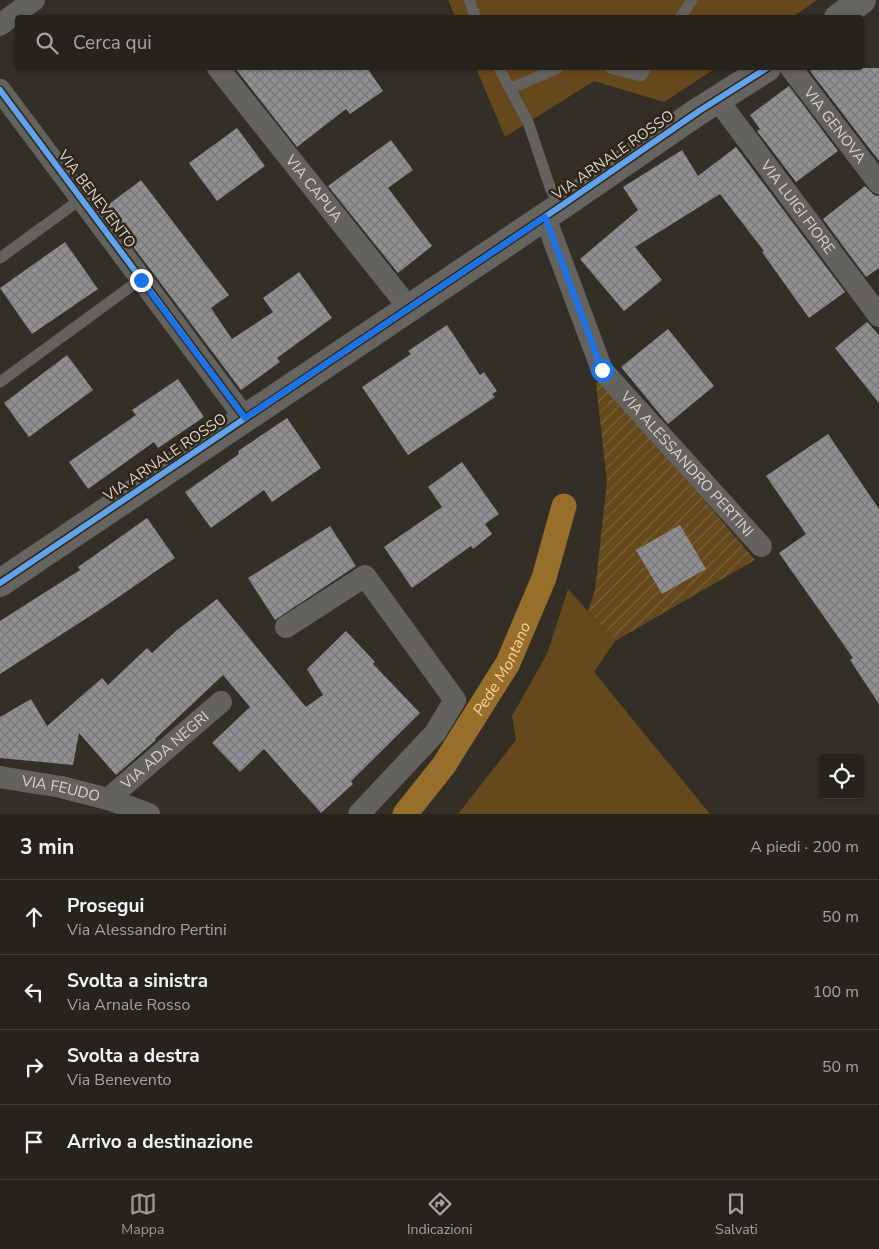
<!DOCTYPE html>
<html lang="it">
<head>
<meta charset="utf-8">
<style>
	body { margin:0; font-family:"Nunito Sans",sans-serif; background:#2e2a25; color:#f1f3f6 }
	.controls { position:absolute; right:15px; bottom:15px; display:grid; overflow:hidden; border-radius:5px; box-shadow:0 1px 4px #0004 }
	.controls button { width:45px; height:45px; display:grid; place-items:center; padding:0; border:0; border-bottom:1px solid #423f3b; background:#26221c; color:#f1f3f6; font:25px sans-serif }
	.stop { position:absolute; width:15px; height:15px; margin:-11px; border:4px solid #1a73e8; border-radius:50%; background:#fff }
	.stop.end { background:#1a73e8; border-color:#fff; box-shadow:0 1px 5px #0008 }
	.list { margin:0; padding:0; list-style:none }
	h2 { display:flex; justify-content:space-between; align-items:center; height:65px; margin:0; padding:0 20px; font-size:21px }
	h2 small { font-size:16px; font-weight:400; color:#a4a4a3 }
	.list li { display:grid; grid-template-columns:32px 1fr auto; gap:15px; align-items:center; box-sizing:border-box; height:75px; padding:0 20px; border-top:1px solid #423f3b }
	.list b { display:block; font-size:19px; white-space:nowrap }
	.list p { margin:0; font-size:16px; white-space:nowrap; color:#a4a4a3 }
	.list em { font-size:16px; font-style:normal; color:#a4a4a3 }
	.icon { flex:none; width:28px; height:28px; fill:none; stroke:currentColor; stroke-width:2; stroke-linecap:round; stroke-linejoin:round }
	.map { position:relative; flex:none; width:879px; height:814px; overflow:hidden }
	.search { position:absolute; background:#26221c; box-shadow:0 1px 4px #0004; left:15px; right:15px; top:15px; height:55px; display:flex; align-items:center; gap:12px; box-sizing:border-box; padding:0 18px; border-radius:5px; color:#a4a4a3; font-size:19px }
	.sheet { height:365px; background:#26221c }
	nav { display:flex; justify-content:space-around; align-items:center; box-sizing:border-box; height:70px; border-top:1px solid #423f3b; background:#26221c; font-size:14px; color:#a4a4a3 }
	nav a { display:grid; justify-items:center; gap:2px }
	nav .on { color:#a09991 }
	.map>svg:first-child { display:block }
</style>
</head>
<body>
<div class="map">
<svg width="879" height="814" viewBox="0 0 879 814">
	<defs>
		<pattern id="garden-furrows" width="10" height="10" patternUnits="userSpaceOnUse" patternTransform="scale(1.25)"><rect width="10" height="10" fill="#65481b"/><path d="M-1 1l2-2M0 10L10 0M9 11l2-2" fill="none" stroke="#7a623b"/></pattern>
		<pattern id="building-cross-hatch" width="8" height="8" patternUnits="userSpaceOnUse" patternTransform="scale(1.25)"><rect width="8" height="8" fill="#908f92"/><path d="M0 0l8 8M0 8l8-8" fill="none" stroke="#787778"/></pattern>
	</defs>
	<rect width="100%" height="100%" fill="#332e26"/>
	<g fill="#65481b">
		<polygon points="448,0 817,0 791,18 455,17"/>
		<polygon points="476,68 716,68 664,102 594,81 505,137"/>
		<polygon points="568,589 615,641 594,672 710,814 458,814 516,740 512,716 547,654"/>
	</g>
	<polygon fill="url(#garden-furrows)" points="601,378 755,560 615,641 588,611 595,590 607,482 596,384"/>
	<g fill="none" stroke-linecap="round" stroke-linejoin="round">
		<path stroke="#986e2b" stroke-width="25" id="s1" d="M405,814L444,765L508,663L544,578L564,506"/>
	</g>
	<g fill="url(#building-cross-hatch)">
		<polygon points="235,68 367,68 383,91 350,114 346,109 297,147"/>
		<polygon points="814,68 879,68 879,161 810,71"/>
		<polygon points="789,86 838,151 796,182 757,131 760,129 750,115"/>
		<polygon points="237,128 265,166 217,201 189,163"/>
		<polygon points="391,140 413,170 388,188 432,246 398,273 328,186"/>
		<polygon points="736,147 845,292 809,318 762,252 764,251 720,194 635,247 662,280 624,311 580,259 638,210 623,187 682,150 698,176"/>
		<polygon points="141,180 229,295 211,308 232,339 273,312 263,298 299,272 332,318 277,358 280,362 241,390 104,208"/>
		<polygon points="865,186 874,195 879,196 879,268 866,277 823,219"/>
		<polygon points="65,242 98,289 32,334 0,288"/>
		<polygon points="867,322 879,335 879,403 835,348"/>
		<polygon points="447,325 480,375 484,372 497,391 492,394 495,397 408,455 362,387 411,354 408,351"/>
		<polygon points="668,329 714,386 668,424 621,367"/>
		<polygon points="67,355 93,390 29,437 4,403"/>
		<polygon points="178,379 204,417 158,448 154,442 88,489 69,462 136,415 132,410"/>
		<polygon points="287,418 321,468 272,502 264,490 211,528 185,492 239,454 238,451"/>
		<polygon points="828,434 879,509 879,704 850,660 853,658 779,553 806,534 766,476"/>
		<polygon points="462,462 499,514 485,524 492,534 473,549 471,546 412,588 384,547 442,507 428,487"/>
		<polygon points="147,518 175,558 104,607 0,674 0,621 80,570 78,567"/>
		<polygon points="680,525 706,569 662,594 636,550"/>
		<polygon points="330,526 356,566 275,620 248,578"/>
		<polygon points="217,599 306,707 323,695 307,669 346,631 375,662 373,664 420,713 351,781 353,784 321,813 264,749 240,772 212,743 250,707 223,675 155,739 156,740 116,775 79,733 73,765 0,758 0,717 31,699 47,726 102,678 108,685 147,648 152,653 177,630"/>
	</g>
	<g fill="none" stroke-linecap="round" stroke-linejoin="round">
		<g stroke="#64625f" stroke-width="11">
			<polyline points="469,0 476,18"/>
			<polyline points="680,18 692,0"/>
			<polyline points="499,68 528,122 551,190 561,206"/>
			<polyline points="610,68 641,76 646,68"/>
			<polyline points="510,89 558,68"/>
			<polyline points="0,258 81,199"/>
			<polyline points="0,382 141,279"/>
		</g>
		<g stroke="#64625f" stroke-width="22">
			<polyline points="0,25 34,0"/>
			<path id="s2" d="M218,68L409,308"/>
			<path id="s3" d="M791,68L879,183"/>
			<polyline points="0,90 245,418"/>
			<path id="s4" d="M717,99L879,316"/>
			<path id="s5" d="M545,217L602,370L761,546"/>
			<polyline points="286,627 365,576 455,700 435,733 359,814"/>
			<path id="s6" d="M0,777L61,787L108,799L149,814"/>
			<path id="s7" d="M108,799L221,702"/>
		</g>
		<g stroke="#666460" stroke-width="28">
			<polyline points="838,18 862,0"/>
			<polyline points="0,583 561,206 699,111 767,68"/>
		</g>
		<defs>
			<g id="cycleway">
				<polyline points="0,90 245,418"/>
				<polyline points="0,583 561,206 699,111 767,68"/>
			</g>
		</defs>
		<use href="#cycleway" stroke="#2e2518" stroke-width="9"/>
		<use href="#cycleway" stroke="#60a3ed" stroke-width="6"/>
	</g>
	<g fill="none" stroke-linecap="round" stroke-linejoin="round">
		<polyline stroke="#1a73e8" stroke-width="6" points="141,280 245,418 545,217 602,370"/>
	</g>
	<g text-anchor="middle" stroke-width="5" stroke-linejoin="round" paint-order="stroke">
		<g font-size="15" fill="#dad3cb" stroke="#2e2518">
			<text dy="5" stroke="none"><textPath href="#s3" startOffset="72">VIA GENOVA</textPath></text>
			<text transform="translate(613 155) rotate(-35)" y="5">VIA ARNALE ROSSO</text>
			<text dy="5" stroke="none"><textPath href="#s2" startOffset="154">VIA CAPUA</textPath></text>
			<text transform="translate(97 199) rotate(53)" y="5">VIA BENEVENTO</text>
			<text dy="5" stroke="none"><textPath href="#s4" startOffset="135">VIA LUIGI FIORE</textPath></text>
			<text transform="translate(165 457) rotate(-34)" y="5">VIA ARNALE ROSSO</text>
			<text dy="5" stroke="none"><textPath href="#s5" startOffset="290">VIA ALESSANDRO PERTINI</textPath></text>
			<text dy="5" stroke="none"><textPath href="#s7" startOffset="75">VIA ADA NEGRI</textPath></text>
			<text dy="5" stroke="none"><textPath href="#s6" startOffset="62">VIA FEUDO</textPath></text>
		</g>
		<g font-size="16" font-style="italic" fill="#f8d29d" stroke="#2e2518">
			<text dy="6" stroke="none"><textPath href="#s1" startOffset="175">Pede Montano</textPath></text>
		</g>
	</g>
</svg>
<div class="controls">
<button><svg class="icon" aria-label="locate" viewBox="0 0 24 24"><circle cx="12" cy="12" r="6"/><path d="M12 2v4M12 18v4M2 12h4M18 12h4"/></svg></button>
</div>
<div class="stop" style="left:602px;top:370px"></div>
<div class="stop end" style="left:141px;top:280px"></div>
<div class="search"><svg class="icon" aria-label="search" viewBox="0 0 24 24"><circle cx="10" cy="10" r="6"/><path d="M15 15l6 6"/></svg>Cerca qui</div>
</div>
<section class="sheet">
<h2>3 min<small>A piedi · 200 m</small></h2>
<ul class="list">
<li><svg class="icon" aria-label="ahead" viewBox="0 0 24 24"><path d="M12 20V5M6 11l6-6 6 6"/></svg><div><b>Prosegui</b><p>Via Alessandro Pertini</p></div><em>50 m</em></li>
<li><svg class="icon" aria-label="left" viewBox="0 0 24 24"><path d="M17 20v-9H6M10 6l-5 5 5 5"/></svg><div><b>Svolta a sinistra</b><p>Via Arnale Rosso</p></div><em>100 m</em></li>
<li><svg class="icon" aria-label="right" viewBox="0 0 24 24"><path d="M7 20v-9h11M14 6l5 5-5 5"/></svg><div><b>Svolta a destra</b><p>Via Benevento</p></div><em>50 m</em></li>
<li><svg class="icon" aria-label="arrive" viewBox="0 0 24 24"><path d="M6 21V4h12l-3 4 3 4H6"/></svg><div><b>Arrivo a destinazione</b></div></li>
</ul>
</section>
<nav>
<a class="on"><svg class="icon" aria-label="map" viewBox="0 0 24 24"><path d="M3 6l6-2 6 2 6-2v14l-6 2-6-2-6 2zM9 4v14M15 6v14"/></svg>Mappa</a>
<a><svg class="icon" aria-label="directions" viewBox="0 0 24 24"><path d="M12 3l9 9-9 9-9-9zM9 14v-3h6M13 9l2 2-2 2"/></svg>Indicazioni</a>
<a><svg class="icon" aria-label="saved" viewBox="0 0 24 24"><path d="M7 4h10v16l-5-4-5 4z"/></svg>Salvati</a>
</nav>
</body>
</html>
